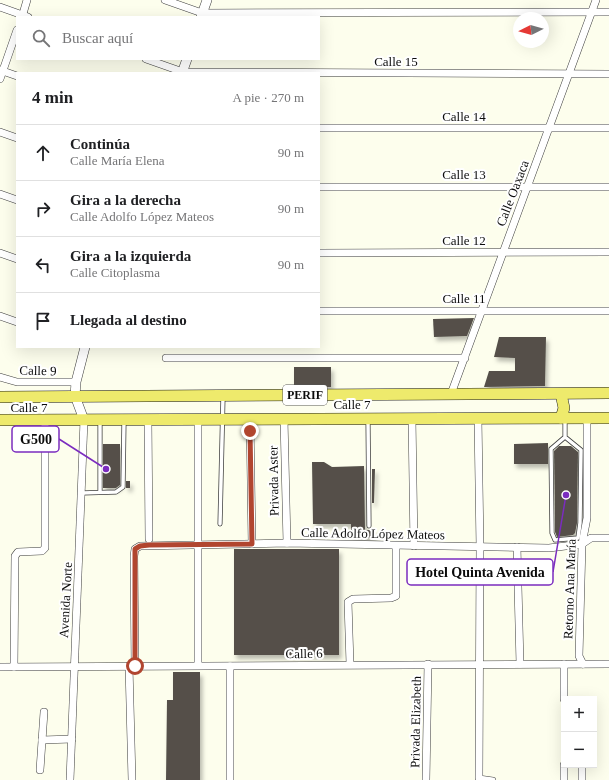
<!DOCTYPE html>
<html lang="es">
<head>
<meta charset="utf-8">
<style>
	body { margin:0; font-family:"Times New Roman",serif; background:#f6f6f6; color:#202124 }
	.controls { position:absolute; right:12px; bottom:12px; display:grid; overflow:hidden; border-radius:0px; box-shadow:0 4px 16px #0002 }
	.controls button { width:36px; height:36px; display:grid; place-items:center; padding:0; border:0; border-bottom:1px solid #e0e0e0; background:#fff; color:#202124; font:20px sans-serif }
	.compass { position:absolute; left:513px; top:12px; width:36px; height:36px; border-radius:50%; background:#fff; box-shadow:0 4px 16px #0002; rotate:264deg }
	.stop { position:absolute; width:12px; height:12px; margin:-9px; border:3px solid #b1452f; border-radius:50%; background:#fff }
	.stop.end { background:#b1452f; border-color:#fff; box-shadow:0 1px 4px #0008 }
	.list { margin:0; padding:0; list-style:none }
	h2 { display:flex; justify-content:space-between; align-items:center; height:52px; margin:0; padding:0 16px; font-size:17px }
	h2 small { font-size:13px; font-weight:400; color:#757577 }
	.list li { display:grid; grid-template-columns:26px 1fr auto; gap:12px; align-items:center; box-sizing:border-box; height:56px; padding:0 16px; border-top:1px solid #e0e0e0 }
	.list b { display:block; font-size:15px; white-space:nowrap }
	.list p { margin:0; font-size:13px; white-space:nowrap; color:#757577 }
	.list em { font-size:13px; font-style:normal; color:#757577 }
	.icon { flex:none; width:22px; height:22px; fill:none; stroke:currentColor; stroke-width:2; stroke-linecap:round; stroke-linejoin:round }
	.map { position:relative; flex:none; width:609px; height:780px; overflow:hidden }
	.search { position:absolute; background:#fff; box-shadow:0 4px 16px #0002; left:16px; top:16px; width:304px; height:44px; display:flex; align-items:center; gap:10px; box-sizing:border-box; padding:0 14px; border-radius:0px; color:#757577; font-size:15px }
	.panel { position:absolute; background:#fff; box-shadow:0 4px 16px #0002; left:16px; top:72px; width:304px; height:276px; border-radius:0px }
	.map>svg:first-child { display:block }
</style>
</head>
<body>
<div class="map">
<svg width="609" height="780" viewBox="0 0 609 780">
	<defs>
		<filter id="shadow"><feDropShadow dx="2.5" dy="4" stdDeviation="2" flood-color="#0004"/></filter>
	</defs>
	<rect width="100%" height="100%" fill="#fdfeed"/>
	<g fill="#545049" filter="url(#shadow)">
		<polygon points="474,318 467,336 434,337 433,319"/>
		<polygon points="499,337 546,337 545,386 484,387 489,371 515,371 515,358 494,357"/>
		<rect x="294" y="367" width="37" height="20"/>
		<polygon points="548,443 548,464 514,464 514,444"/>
		<polygon points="103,444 120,444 120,485 116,488 103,488"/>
		<polygon points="559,446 571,446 578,452 577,523 575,533 573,535 557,537 555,532 554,451"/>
		<polygon points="312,462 324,462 332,467 364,466 365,530 374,530 374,538 351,538 351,524 313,524"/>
		<polygon points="372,469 375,469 374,503 372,503"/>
		<rect x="126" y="481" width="4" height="7"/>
		<rect x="234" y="549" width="105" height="106"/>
		<polygon points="173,672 200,672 200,780 166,780 167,700 173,700"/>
	</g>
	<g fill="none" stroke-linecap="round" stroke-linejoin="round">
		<defs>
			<g id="service">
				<polyline points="368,421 369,526"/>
				<polyline points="565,437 581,450 580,523 578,538 555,540 552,533 551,449 565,437 565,419"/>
				<polyline points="100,491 100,421"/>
				<polyline points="82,493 116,492 123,487 124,421"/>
				<polyline points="220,524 223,397"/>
			</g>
			<polyline id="pedestrian" points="479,778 493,780"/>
			<g id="minor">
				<polyline points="165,0 202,13 609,12"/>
				<polyline points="0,7 28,17"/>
				<polyline points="22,17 27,0"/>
				<polyline points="146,59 183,72 609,74"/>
				<polyline points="0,70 17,76"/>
				<polyline points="0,79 17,30"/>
				<polyline points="319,128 609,128"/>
				<polyline points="0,132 17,138"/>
				<polyline points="319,187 609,187"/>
				<polyline points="0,194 17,200"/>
				<polyline points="0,253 17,259"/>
				<polyline points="319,253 609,252"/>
				<polyline points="319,311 609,311"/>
				<polyline points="0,316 17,322"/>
				<polyline points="166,358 465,358"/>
				<polyline points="0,377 17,382 76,382"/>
				<polyline points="451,394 596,0"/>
				<polyline points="250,419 252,544"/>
				<polyline points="284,419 287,543"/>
				<polyline points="412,419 414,546"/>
				<polyline points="478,419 480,547 479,778"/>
				<polyline points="148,420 149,539"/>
				<polyline points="517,547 520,664"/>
				<polyline points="350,664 348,602 353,599 391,598 396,596 396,546"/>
				<polyline points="564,664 564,699"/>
				<polyline points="583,664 579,656 582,544 587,518 587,418"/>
				<polyline points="198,665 198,419"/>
				<polyline points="129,666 132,780"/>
				<polyline points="135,666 134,556 135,549 140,546 287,543 549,548 582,544 591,538 609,538"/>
				<polyline points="230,666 230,780"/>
				<polyline points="0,667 609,664"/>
				<polyline points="14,667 15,556 18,552 42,551 45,548 45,421"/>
				<polyline points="42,740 72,739"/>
				<polyline points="40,770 44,712"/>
				<polyline points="70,780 84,420"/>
				<polyline points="426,780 428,664"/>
				<polyline points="564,780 564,765"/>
				<polyline points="582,780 582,765"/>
			</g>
			<g id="tertiary">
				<polyline points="201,17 207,0"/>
				<polyline points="182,73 187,59"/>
				<polyline points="84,420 75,396 76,382 85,347"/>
			</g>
			<g id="primary">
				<polyline points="0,397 609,393"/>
				<polyline points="561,418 564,408 561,394"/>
				<polyline points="0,420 609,418"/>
			</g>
		</defs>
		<use href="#service" stroke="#3f3f3f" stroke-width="5"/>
		<use href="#pedestrian" stroke="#3f3f3f" stroke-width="6"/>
		<use href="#minor" stroke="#3f3f3f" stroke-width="8"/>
		<use href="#tertiary" stroke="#3f3f3f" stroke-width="10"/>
		<use href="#primary" stroke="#1d1d1d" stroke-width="12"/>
		<use href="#service" stroke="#fff" stroke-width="3.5"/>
		<use href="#pedestrian" stroke="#fff" stroke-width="5"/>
		<use href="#minor" stroke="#fff" stroke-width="7"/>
		<use href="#tertiary" stroke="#fff" stroke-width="9"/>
		<use href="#primary" stroke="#eeea6c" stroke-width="11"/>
	</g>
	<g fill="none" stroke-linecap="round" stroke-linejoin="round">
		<polyline stroke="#b1452f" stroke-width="5" points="135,666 135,549 140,546 149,545 252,544 250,431"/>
	</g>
	<g text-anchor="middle" stroke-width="4" stroke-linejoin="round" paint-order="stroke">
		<rect fill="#fff" stroke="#555" stroke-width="1" x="283" y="385" width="44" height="20" rx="3"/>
		<g font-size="12" font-weight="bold" fill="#0c0c0c">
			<text x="305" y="399">PERIF</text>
		</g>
		<g font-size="13" fill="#0c0c0c" stroke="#fff">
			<text x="396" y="66">Calle 15</text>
			<text x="464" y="121">Calle 14</text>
			<text x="464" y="179">Calle 13</text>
			<text transform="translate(512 193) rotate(-69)" y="5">Calle Oaxaca</text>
			<text x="464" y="245">Calle 12</text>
			<text x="464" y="303">Calle 11</text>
			<text transform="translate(38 370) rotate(1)" y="5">Calle 9</text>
			<text x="352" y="409">Calle 7</text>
			<text x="29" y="412">Calle 7</text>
			<text transform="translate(273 481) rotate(-91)" y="5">Privada Aster</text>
			<text transform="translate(373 533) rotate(1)" y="5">Calle Adolfo López Mateos</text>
			<text transform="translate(569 589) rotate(-88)" y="5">Retorno Ana María</text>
			<text transform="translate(65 600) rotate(-87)" y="5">Avenida Norte</text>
			<text transform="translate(304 653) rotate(-1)" y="5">Calle 6</text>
			<text transform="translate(415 722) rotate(-89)" y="5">Privada Elizabeth</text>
		</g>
	</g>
	<path fill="none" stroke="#7b2cbf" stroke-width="1.5" d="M106 469L59 439M566 495L553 572"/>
	<g fill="#7b2cbf" stroke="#fff" stroke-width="1.5">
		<circle cx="106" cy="469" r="4"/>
		<circle cx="566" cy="495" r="4"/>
	</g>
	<g fill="#fff" stroke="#7b2cbf" stroke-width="1.5">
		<rect x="12" y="426" width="47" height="26" rx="4"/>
		<rect x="407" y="559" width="146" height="26" rx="4"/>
	</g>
	<g font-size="14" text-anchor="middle" font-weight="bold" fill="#0c0c0c">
		<text x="36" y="444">G500</text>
		<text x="480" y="577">Hotel Quinta Avenida</text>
	</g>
</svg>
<div class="controls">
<button>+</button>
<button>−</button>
</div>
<svg class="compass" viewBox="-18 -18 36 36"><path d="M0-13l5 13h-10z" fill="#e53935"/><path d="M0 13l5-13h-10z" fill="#757577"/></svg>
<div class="stop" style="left:135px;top:666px"></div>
<div class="stop end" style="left:250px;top:431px"></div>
<div class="search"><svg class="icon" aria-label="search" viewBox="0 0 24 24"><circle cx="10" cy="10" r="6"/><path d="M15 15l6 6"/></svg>Buscar aquí</div>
<section class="panel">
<h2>4 min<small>A pie · 270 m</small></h2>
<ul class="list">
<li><svg class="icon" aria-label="ahead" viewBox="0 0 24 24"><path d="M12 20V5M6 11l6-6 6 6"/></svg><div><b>Continúa</b><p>Calle María Elena</p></div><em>90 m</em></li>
<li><svg class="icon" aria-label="right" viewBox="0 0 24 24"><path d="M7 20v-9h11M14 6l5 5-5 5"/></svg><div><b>Gira a la derecha</b><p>Calle Adolfo López Mateos</p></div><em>90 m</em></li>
<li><svg class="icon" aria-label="left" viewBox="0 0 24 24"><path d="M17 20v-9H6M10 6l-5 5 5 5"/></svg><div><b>Gira a la izquierda</b><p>Calle Citoplasma</p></div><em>90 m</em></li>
<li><svg class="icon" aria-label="arrive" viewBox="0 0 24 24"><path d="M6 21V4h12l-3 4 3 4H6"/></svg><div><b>Llegada al destino</b></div></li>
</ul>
</section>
</div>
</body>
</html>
